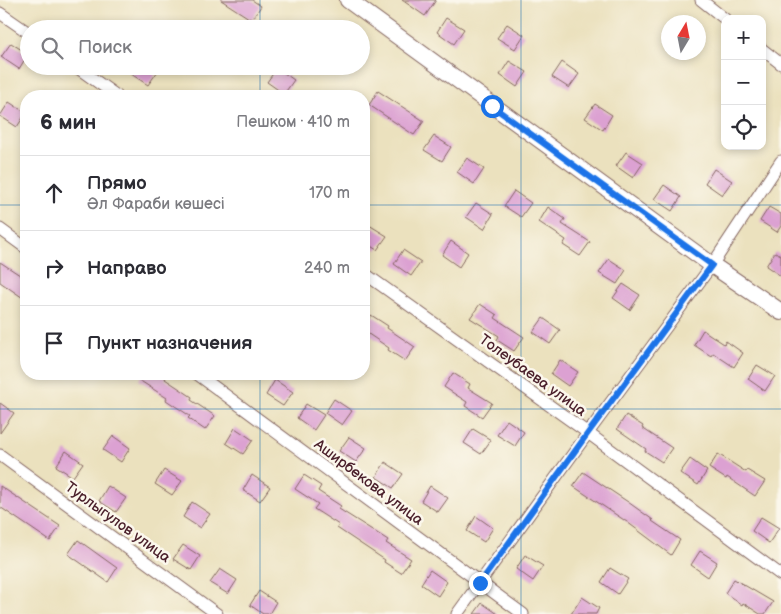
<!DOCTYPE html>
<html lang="ru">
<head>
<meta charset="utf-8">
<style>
	body { margin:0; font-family:"Balsamiq Sans",sans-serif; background:#f2f2f3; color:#2b2b33 }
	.controls { position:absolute; right:15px; top:15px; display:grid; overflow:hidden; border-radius:10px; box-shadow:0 2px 8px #0003 }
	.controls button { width:45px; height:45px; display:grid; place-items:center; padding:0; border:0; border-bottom:1px solid #e1e1e2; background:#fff; color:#2b2b33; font:25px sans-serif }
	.compass { position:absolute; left:661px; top:15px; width:45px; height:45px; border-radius:50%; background:#fff; box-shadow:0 2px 8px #0003; rotate:10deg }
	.stop { position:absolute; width:15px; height:15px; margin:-11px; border:4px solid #1a73e8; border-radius:50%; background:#fff }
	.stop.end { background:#1a73e8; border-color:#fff; box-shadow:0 1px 5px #0008 }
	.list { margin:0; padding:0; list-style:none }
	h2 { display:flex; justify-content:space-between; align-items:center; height:65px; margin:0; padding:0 20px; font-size:21px }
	h2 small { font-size:16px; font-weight:400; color:#7c7c81 }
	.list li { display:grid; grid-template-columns:32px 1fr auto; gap:15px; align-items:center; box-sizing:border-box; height:75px; padding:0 20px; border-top:1px solid #e1e1e2 }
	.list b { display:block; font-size:19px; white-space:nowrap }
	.list p { margin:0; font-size:16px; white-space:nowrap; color:#7c7c81 }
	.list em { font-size:16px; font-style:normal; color:#7c7c81 }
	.icon { flex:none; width:28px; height:28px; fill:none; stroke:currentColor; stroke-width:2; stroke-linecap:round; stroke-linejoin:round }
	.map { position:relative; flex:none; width:781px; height:614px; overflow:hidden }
	.search { position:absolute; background:#fff; box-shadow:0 2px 8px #0003; left:20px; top:20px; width:350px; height:55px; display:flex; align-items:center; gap:12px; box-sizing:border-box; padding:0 18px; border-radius:28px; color:#7c7c81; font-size:19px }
	.panel { position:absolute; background:#fff; box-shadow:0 2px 8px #0003; left:20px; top:90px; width:350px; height:290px; border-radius:20px }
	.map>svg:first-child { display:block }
</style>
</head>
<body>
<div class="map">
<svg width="781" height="614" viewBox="0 0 781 614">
	<rect width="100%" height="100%" fill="#fbf7ec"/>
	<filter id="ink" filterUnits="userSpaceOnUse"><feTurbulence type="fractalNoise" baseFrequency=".02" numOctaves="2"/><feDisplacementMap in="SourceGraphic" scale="10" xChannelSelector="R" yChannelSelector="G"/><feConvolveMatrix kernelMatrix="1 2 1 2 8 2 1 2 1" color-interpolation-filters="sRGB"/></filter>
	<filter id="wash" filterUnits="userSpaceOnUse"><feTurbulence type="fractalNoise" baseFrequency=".0096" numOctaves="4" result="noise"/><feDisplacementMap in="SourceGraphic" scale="20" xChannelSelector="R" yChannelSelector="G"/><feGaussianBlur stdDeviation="1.12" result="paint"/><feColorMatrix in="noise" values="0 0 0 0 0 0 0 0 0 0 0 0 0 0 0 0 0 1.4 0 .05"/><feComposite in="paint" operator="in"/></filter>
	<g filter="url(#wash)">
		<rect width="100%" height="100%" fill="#ebe1be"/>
		<g id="blocks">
			<g fill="#dca1d2">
				<polygon points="221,0 252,0 261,6 252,20"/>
				<polygon points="402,0 436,0 425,16"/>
				<polygon points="446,18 464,29 454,44 437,32"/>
				<polygon points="507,24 524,35 515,49 497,38"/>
				<polygon points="11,43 28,54 19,69 1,57"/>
				<polygon points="509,61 527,72 517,87 500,75"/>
				<polygon points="562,62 579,74 569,88 552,77"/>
				<polygon points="136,66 151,66 158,71 148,85 131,74"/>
				<polygon points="277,68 294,80 284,94 267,82"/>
				<polygon points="378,91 424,121 414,135 369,105"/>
				<polygon points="9,102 26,113 17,127 0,116"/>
				<polygon points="595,104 612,115 603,130 585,118"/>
				<polygon points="434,136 451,147 442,161 424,150"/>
				<polygon points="626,152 643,163 633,178 616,166"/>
				<polygon points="467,158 484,169 474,184 457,172"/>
				<polygon points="714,169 732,181 722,195 705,183"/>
				<polygon points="664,185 681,197 672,211 654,199"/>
				<polygon points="514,191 531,203 521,217 504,206"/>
				<polygon points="476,203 493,214 484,229 466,217"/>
				<polygon points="548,207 565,219 562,224 590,242 580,256 563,245 566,240 539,222"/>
				<polygon points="769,207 781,214 781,226 777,232 760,221"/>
				<polygon points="369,225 387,236 377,250 364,242 364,233"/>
				<polygon points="451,241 468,253 459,267 442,255"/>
				<polygon points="403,250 421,262 411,276 394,264"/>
				<polygon points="775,252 781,255 781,276 766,266"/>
				<polygon points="609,259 626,270 617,284 599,273"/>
				<polygon points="0,262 26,279 26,300 0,282"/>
				<polygon points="623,284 640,295 630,310 613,298"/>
				<polygon points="480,304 497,315 495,318 524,337 514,351 497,340 499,336 470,318"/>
				<polygon points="371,315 388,326 387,328 415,347 405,361 388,350 389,348 364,331 364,326"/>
				<polygon points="543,318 560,330 550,344 533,332"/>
				<polygon points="703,330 724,344 726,341 743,353 734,367 713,353 711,356 694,345"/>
				<polygon points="560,360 578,372 568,386 551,374"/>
				<polygon points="757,365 775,376 765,391 748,379"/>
				<polygon points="453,373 470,384 468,388 492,403 482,417 465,406 467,402 444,387"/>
				<polygon points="143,374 161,374 166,377 165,379 192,397 191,400 215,416 205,430 188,418 190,416 166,400 167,398 139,380"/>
				<polygon points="275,380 293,392 283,406 266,395"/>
				<polygon points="334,399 352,411 342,425 325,413"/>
				<polygon points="0,403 14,413 0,433"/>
				<polygon points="306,404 324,415 314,430 297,418"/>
				<polygon points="626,415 643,426 642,428 672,448 662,462 645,451 646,449 617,429"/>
				<polygon points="507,420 524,432 515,446 497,435"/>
				<polygon points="235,428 253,440 243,454 226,443"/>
				<polygon points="473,429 491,440 481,454 464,443"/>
				<polygon points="113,436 130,448 121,462 103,450"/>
				<polygon points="349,437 366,448 356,462 339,451"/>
				<polygon points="66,451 83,463 73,477 56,466"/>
				<polygon points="718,454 746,472 747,470 765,481 755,496 727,477 726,479 709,468"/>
				<polygon points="690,459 707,471 698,485 680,473"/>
				<polygon points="385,462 403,474 393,488 376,477"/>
				<polygon points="164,470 182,481 172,495 155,484"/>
				<polygon points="583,472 628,502 653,520 652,521 680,540 671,555 627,522 573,486"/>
				<polygon points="252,475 270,487 260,501 243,490"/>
				<polygon points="304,475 321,486 318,491 341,506 339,509 388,540 386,543 411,559 401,573 384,562 385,560 337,528 339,525 314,509 318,504 295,489"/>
				<polygon points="0,486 60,526 50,541 0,507"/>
				<polygon points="108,486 126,498 116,512 99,501"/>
				<polygon points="430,486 448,498 438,512 421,501"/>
				<polygon points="192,502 210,514 200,528 183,517"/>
				<polygon points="476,516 493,528 484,542 467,531"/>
				<polygon points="761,517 779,528 769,543 752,531"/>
				<polygon points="78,540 117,568 108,582 68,554"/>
				<polygon points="183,545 200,556 191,570 173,559"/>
				<polygon points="700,551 717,562 708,577 691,565"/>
				<polygon points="525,555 543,566 533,581 516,569"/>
				<polygon points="610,568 628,579 618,594 601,582"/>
				<polygon points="220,569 237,580 228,594 210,583"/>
				<polygon points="430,570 447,582 438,596 421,584"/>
				<polygon points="734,579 773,602 765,614 760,614 743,603 742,605 725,593"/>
				<polygon points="259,591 276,602 269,614 263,614 250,605"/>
				<polygon points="582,597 599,608 596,614 571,614"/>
				<polygon points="482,603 498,614 474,614"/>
			</g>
		</g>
	</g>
	<g filter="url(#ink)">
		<use href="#blocks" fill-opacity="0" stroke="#82635e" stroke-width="1"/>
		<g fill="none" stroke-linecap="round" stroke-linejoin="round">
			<defs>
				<g id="street">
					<polyline points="701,0 725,19"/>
					<polyline points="0,13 29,33"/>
					<polyline points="762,49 781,64"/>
					<polyline points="75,66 117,96"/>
					<polyline points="0,229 26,248"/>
					<polyline points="364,273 588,433 781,575"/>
					<polyline points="197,374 523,614"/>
					<polyline points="0,455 217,614"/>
					<polyline points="457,614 588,433 712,265 781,161"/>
				</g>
				<polyline id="secondary" points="348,0 712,265 781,312"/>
			</defs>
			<use href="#street" stroke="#82635e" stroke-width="13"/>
			<use href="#secondary" stroke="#82635e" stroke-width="18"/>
			<use href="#street" stroke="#fff" stroke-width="11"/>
			<use href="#secondary" stroke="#fff" stroke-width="16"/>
		</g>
	</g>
	<g fill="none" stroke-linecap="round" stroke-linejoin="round" filter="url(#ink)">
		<polyline stroke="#1a73e8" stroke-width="6" points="480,583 588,433 712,265 492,106"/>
	</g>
	<path fill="none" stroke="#1f6fb2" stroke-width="1" stroke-opacity="0.55" d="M260,0V29M521,0V614M260,66V96M0,205H26M364,205H781M260,374V614M0,409H781"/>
	<g text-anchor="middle" stroke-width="5" stroke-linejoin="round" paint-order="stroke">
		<g font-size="15" fill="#4a1f2b" stroke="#fbf7ec">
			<text transform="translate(533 375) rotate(36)" y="5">Толеубаева улица</text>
			<text transform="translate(369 482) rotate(37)" y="5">Аширбекова улица</text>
			<text transform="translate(118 522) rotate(36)" y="5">Турлыгулов улица</text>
		</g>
	</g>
</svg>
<div class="controls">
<button>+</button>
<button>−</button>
<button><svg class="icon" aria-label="locate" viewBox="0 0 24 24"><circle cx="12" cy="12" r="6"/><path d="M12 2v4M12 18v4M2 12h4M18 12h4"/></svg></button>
</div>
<svg class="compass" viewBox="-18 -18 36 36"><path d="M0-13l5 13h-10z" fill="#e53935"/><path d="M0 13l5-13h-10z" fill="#7c7c81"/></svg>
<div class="stop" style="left:492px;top:106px"></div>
<div class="stop end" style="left:480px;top:583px"></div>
<div class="search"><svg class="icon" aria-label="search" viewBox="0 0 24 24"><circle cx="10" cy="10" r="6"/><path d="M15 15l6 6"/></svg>Поиск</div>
<section class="panel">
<h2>6 мин<small>Пешком · 410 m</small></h2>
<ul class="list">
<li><svg class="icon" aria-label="ahead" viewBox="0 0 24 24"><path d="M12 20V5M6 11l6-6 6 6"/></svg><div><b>Прямо</b><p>Әл Фараби көшесі</p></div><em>170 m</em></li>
<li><svg class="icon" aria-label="right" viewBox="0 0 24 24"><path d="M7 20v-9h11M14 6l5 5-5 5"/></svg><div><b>Направо</b></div><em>240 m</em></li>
<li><svg class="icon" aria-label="arrive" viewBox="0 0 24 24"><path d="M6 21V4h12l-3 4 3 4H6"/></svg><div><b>Пункт назначения</b></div></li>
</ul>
</section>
</div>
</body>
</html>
